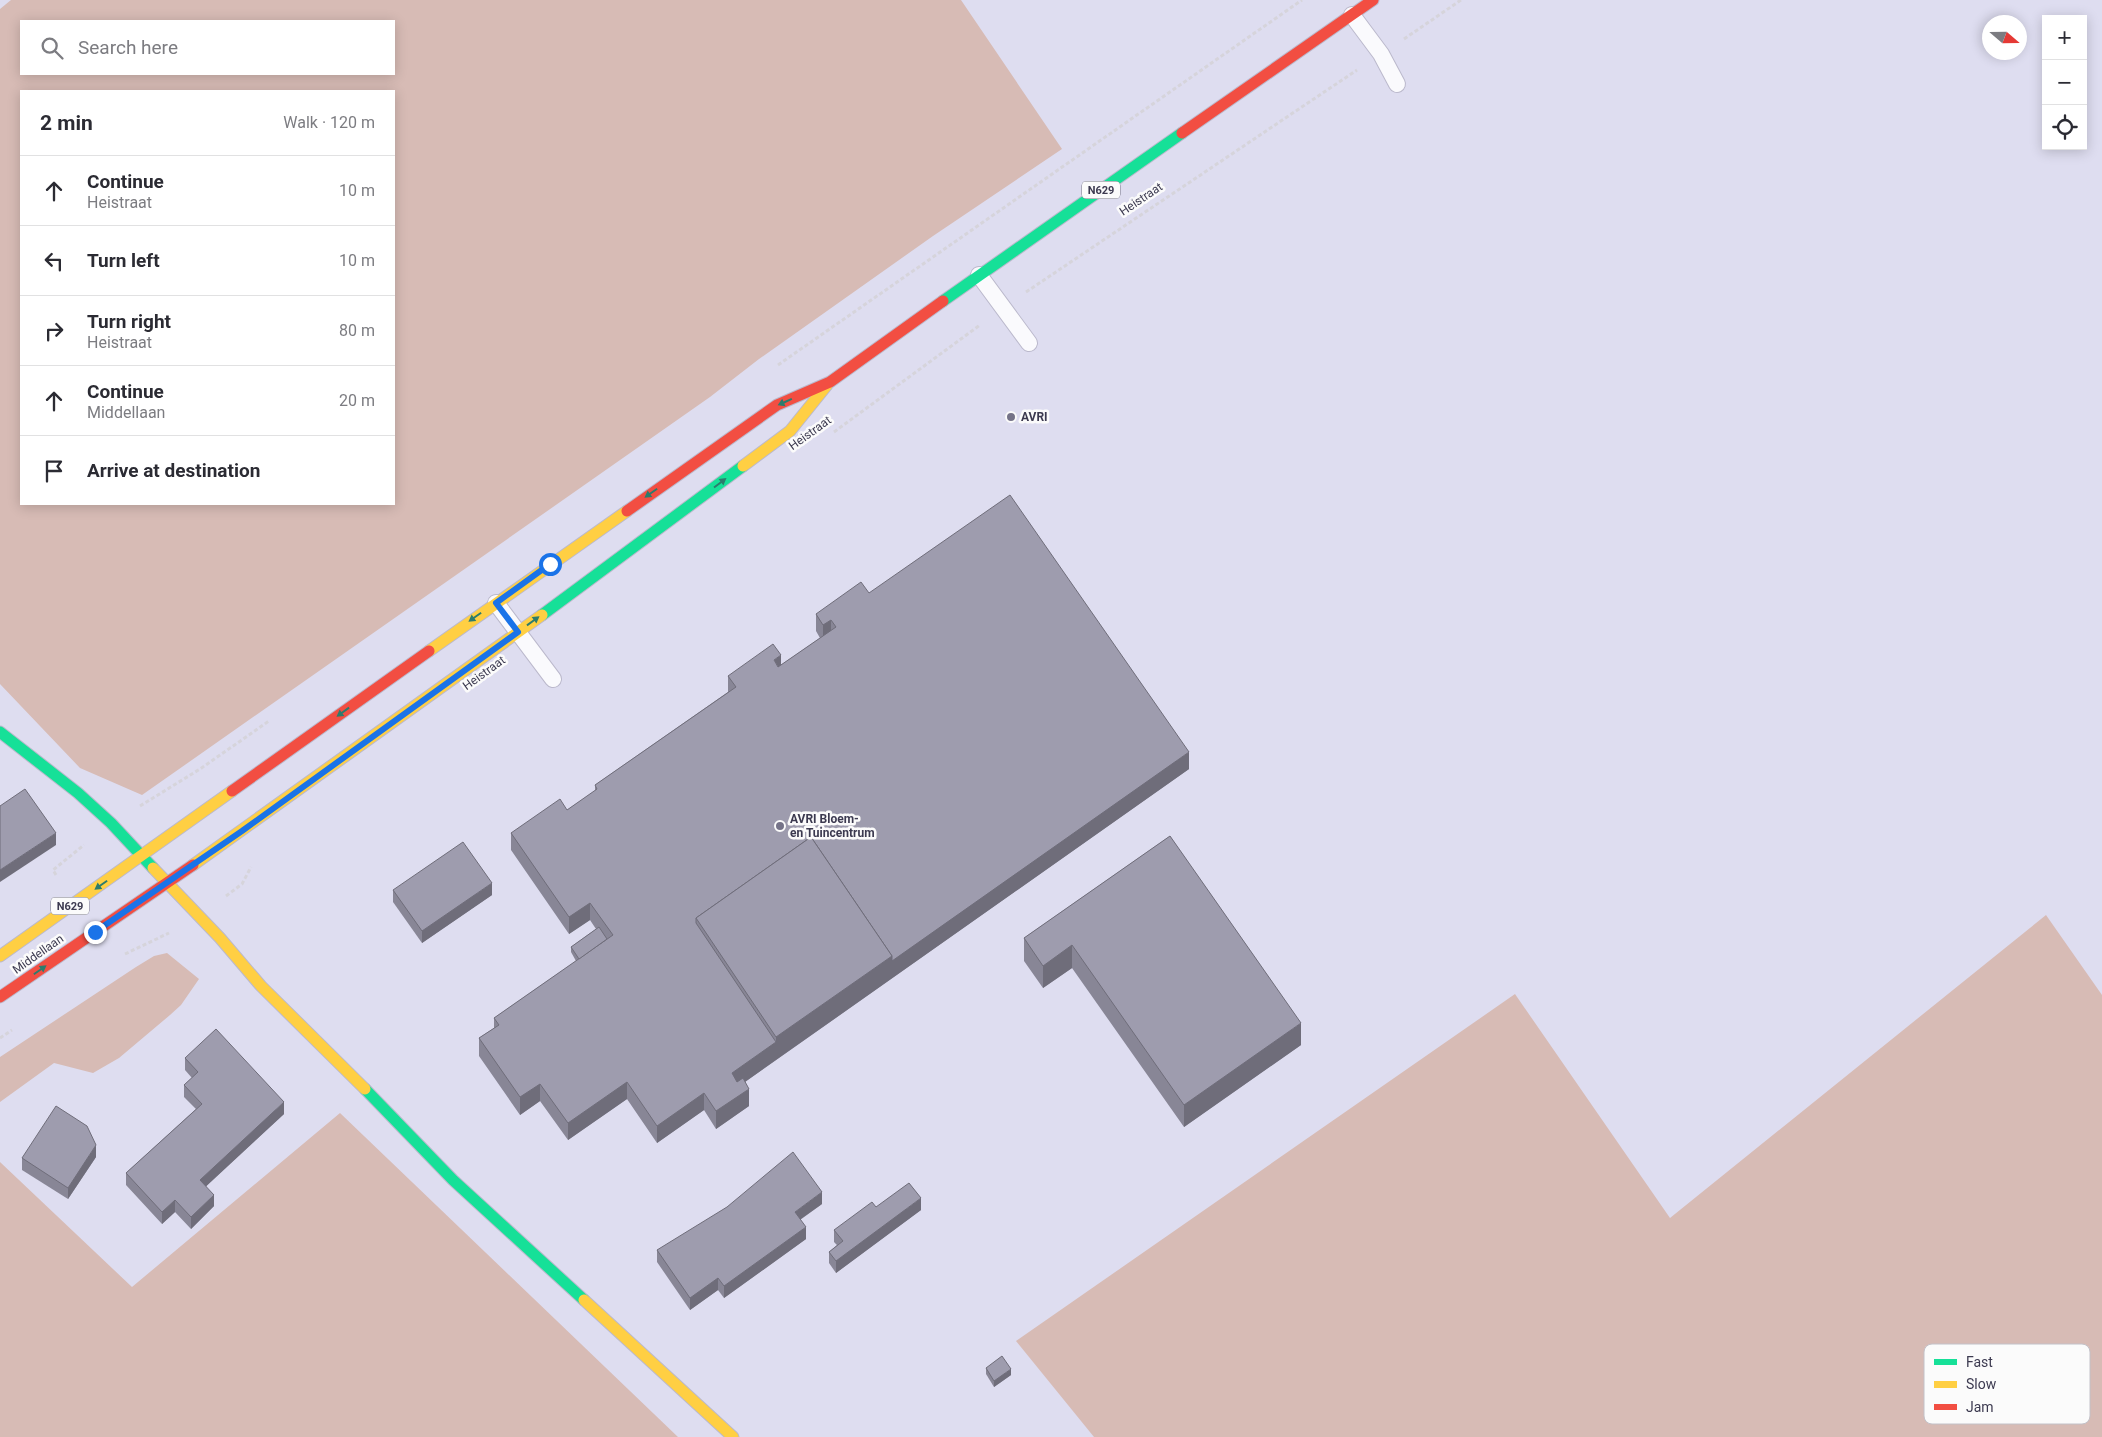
<!DOCTYPE html>
<html lang="en">
<head>
<meta charset="utf-8">
<style>
	body { margin:0; font-family:Roboto,sans-serif; background:#f2f2f3; color:#2b2b33 }
	.controls { position:absolute; right:15px; top:15px; display:grid; overflow:hidden; border-radius:0px; box-shadow:0 2px 12px #0003 }
	.controls button { width:45px; height:45px; display:grid; place-items:center; padding:0; border:0; border-bottom:1px solid #e1e1e2; background:#fff; color:#2b2b33; font:25px sans-serif }
	.compass { position:absolute; left:1982px; top:15px; width:45px; height:45px; border-radius:50%; background:#fff; box-shadow:0 2px 12px #0003; rotate:110deg }
	.stop { position:absolute; width:15px; height:15px; margin:-11px; border:4px solid #1a73e8; border-radius:50%; background:#fff }
	.stop.end { background:#1a73e8; border-color:#fff; box-shadow:0 1px 5px #0008 }
	.list { margin:0; padding:0; list-style:none }
	h2 { display:flex; justify-content:space-between; align-items:center; height:65px; margin:0; padding:0 20px; font-size:21px }
	h2 small { font-size:16px; font-weight:400; color:#7c7c81 }
	.list li { display:grid; grid-template-columns:32px 1fr auto; gap:15px; align-items:center; box-sizing:border-box; height:70px; padding:0 20px; border-top:1px solid #e1e1e2 }
	.list b { display:block; font-size:19px; white-space:nowrap }
	.list p { margin:0; font-size:16px; white-space:nowrap; color:#7c7c81 }
	.list em { font-size:16px; font-style:normal; color:#7c7c81 }
	.icon { flex:none; width:28px; height:28px; fill:none; stroke:currentColor; stroke-width:2; stroke-linecap:round; stroke-linejoin:round }
	.map { position:relative; flex:none; width:2102px; height:1437px; overflow:hidden }
	.search { position:absolute; background:#fff; box-shadow:0 2px 12px #0003; left:20px; top:20px; width:375px; height:55px; display:flex; align-items:center; gap:12px; box-sizing:border-box; padding:0 18px; border-radius:0px; color:#7c7c81; font-size:19px }
	.panel { position:absolute; background:#fff; box-shadow:0 2px 12px #0003; left:20px; top:90px; width:375px; height:415px; border-radius:0px }
	.map>svg:first-child { display:block }
</style>
</head>
<body>
<div class="map">
<svg width="2102" height="1437" viewBox="0 0 2102 1437">
	<rect width="100%" height="100%" fill="#deddf0"/>
	<g fill="#d7bbb5" fill-rule="evenodd">
		<path d="M11,0H961L1062,149L933,236L759,359L710,397L142,795L80,768L0,684V9ZM394,21V74H21V21ZM21,91H394V504H21Z"/>
		<polygon points="2046,915 2102,995 2102,1437 1094,1437 1016,1341 1515,994 1670,1218"/>
		<polygon points="167,953 199,979 181,1005 170,1015 119,1058 93,1073 54,1063 0,1102 0,1057 136,967 154,956"/>
		<polygon points="340,1113 678,1437 0,1437 0,1162 132,1287"/>
	</g>
	<g fill="none" stroke-linecap="round" stroke-linejoin="round">
		<defs>
			<g id="lane">
				<polyline points="1352,15 1381,54 1397,84"/>
				<polyline points="979,275 1029,343"/>
				<polyline points="496,603 553,679"/>
			</g>
			<g id="fast">
				<polyline points="943,301 1182,133"/>
				<polyline points="542,615 743,466"/>
				<polyline points="0,732 78,793 111,823 153,868"/>
				<polyline points="365,1089 453,1180 584,1300"/>
			</g>
			<g id="slow">
				<polyline points="743,466 790,431 827,385"/>
				<polyline points="429,651 627,511"/>
				<polyline points="193,865 542,615"/>
				<polyline points="153,868 220,938 261,986 365,1089"/>
				<polyline points="0,956 232,791"/>
				<polyline points="584,1300 733,1437"/>
			</g>
			<g id="jam">
				<polyline points="1182,133 1373,0"/>
				<polyline points="627,511 777,405 830,382 943,301"/>
				<polyline points="232,791 429,651"/>
				<polyline points="0,997 193,865"/>
			</g>
		</defs>
		<use href="#lane" stroke="#bbb9cc" stroke-width="18"/>
		<use href="#fast" stroke="#bbb9cc" stroke-width="13"/>
		<use href="#slow" stroke="#bbb9cc" stroke-width="13"/>
		<use href="#jam" stroke="#bbb9cc" stroke-width="13"/>
		<g stroke="#d6d4db" stroke-width="3" stroke-dasharray="4 2.5" stroke-linecap="butt">
			<polyline points="1404,39 1461,0"/>
			<polyline points="1026,292 1357,70"/>
			<polyline points="778,365 1302,0"/>
			<polyline points="834,432 980,325"/>
			<polyline points="140,806 200,769 269,721"/>
			<polyline points="56,875 53,870 84,845"/>
			<polyline points="226,896 242,884 251,867"/>
			<polyline points="125,954 169,933"/>
			<polyline points="0,1038 12,1030"/>
		</g>
		<use href="#lane" stroke="#fafafd" stroke-width="16"/>
		<use href="#fast" stroke="#16e098" stroke-width="11"/>
		<use href="#slow" stroke="#ffcf43" stroke-width="11"/>
		<use href="#jam" stroke="#f24e42" stroke-width="11"/>
	</g>
	<g fill="#888696">
		<polygon points="869,593 1189,769 745,1082 749,1106 716,1129 704,1110 657,1143 627,1099 568,1140 540,1101 520,1115 479,1056 479,1038 494,1028 494,1018 576,961 571,952 571,947 596,929 590,920 569,934 511,850 511,833 567,810 595,791 595,785 728,692 728,676 781,665 820,638 816,631 816,614"/>
		<polygon points="1170,836 1301,1045 1184,1127 1072,968 1043,988 1024,961 1024,938"/>
		<polygon points="393,890 492,895 422,943 393,902"/>
		<polygon points="185,1058 284,1114 206,1186 214,1206 191,1229 175,1212 162,1224 126,1185 126,1173 196,1109 184,1097 184,1085 192,1078 185,1070"/>
		<polygon points="96,1157 68,1199 22,1170 22,1158"/>
		<polygon points="822,1204 800,1220 806,1239 724,1298 718,1290 690,1310 657,1262 657,1250"/>
		<polygon points="876,1207 921,1210 836,1273 829,1263 829,1252 837,1245 834,1242 834,1230"/>
		<polygon points="986,1368 1011,1375 994,1387 986,1374"/>
	</g>
	<g fill="#6f6d7a">
		<polygon points="831,620 831,637 823,643 823,625"/>
		<polygon points="781,655 781,672 774,660"/>
		<polygon points="1189,752 1189,769 732,1091 732,1073 776,1042 776,1037 892,956"/>
		<polygon points="56,833 56,845 0,882 0,870"/>
		<polygon points="492,883 492,895 422,943 422,931"/>
		<polygon points="590,903 590,920 569,934 569,917"/>
		<polygon points="1072,945 1072,968 1043,988 1043,966"/>
		<polygon points="1301,1023 1301,1045 1184,1127 1184,1105"/>
		<polygon points="627,1082 627,1099 568,1140 568,1123"/>
		<polygon points="540,1084 540,1101 520,1115 520,1097"/>
		<polygon points="749,1089 749,1106 716,1129 716,1111"/>
		<polygon points="704,1093 704,1110 657,1143 657,1126"/>
		<polygon points="284,1102 284,1114 200,1192 200,1180"/>
		<polygon points="96,1145 96,1157 68,1199 68,1188"/>
		<polygon points="822,1192 822,1204 795,1223 795,1212"/>
		<polygon points="214,1195 214,1206 191,1229 191,1217"/>
		<polygon points="921,1198 921,1210 836,1273 836,1261"/>
		<polygon points="175,1200 175,1212 162,1224 162,1212"/>
		<polygon points="806,1227 806,1239 724,1298 724,1286"/>
		<polygon points="718,1278 718,1290 690,1310 690,1298"/>
		<polygon points="1011,1369 1011,1375 994,1387 994,1381"/>
	</g>
	<g fill="#9e9cae" stroke="#6f6d7a">
		<polygon points="1010,495 1189,752 892,961 892,956 811,837 696,918 696,923 776,1042 732,1073 737,1082 743,1078 749,1089 716,1111 704,1093 657,1126 627,1082 568,1123 540,1084 520,1097 479,1038 499,1025 494,1018 613,935 590,903 569,917 511,833 560,799 567,810 597,789 595,785 736,687 728,676 773,644 781,655 774,660 778,667 836,627 831,620 823,625 816,614 861,582 869,593"/>
		<polygon points="25,789 56,833 0,870 0,806"/>
		<polygon points="1170,836 1301,1023 1184,1105 1072,945 1043,966 1024,938"/>
		<polygon points="811,837 892,956 776,1037 696,918"/>
		<polygon points="463,842 492,883 422,931 393,890"/>
		<polygon points="599,927 607,939 579,959 571,947"/>
		<polygon points="216,1029 284,1102 200,1180 214,1195 191,1217 175,1200 162,1212 126,1173 202,1104 184,1085 198,1072 185,1058"/>
		<polygon points="56,1106 87,1126 96,1145 68,1188 22,1158"/>
		<polygon points="793,1152 822,1192 795,1212 806,1227 724,1286 718,1278 690,1298 657,1250 727,1207"/>
		<polygon points="909,1183 921,1198 836,1261 829,1252 843,1241 834,1230 872,1202 876,1207"/>
		<polygon points="1002,1356 1011,1369 994,1381 986,1368"/>
	</g>
	<defs><path id="oneway-solid" d="M-6-.8H1V-3.2L6.5 0L1 3.2V.8H-6Z" transform="scale(1.25)"/></defs>
	<g fill="#2d7c6d">
		<use href="#oneway-solid" transform="translate(785 402) rotate(156)"/>
		<use href="#oneway-solid" transform="translate(720 483) rotate(-37)"/>
		<use href="#oneway-solid" transform="translate(651 493) rotate(145)"/>
		<use href="#oneway-solid" transform="translate(475 617) rotate(145)"/>
		<use href="#oneway-solid" transform="translate(533 621) rotate(-36)"/>
		<use href="#oneway-solid" transform="translate(343 712) rotate(144)"/>
		<use href="#oneway-solid" transform="translate(101 885) rotate(145)"/>
		<use href="#oneway-solid" transform="translate(40 970) rotate(-35)"/>
	</g>
	<g fill="none" stroke-linecap="round" stroke-linejoin="round">
		<polyline stroke="#1a73e8" stroke-width="6" points="95,932 242,831 518,632 496,603 550,564"/>
	</g>
	<g fill="#757388" stroke="#fbfbfb" stroke-width="2">
		<circle cx="1011" cy="417" r="5"/>
		<circle cx="780" cy="826" r="5"/>
	</g>
	<g text-anchor="middle" stroke-width="5" stroke-linejoin="round" paint-order="stroke">
		<g fill="#fbfbfb" stroke="#757483" stroke-width="1">
			<rect x="1082" y="181.5" width="38" height="17" rx="4"/>
			<rect x="51" y="897.5" width="38" height="17" rx="4"/>
		</g>
		<g font-size="11" font-weight="bold" fill="#3c3a50">
			<text x="1101" y="194">N629</text>
			<text x="70" y="910">N629</text>
		</g>
		<g font-size="12" fill="#3c3a50" stroke="#fbfbfb">
			<text transform="translate(1141 199) rotate(-34)" y="4">Heistraat</text>
			<text transform="translate(810 433) rotate(-36)" y="4">Heistraat</text>
			<text transform="translate(484 673) rotate(-36)" y="4">Heistraat</text>
			<text transform="translate(38 954) rotate(-35)" y="4">Middellaan</text>
		</g>
		<g font-size="12" font-weight="bold" fill="#3c3a50" stroke="#fbfbfb" text-anchor="start">
			<text x="1021" y="421">AVRI</text>
			<text x="790" y="823">AVRI Bloem-<tspan x="790" dy="14">en Tuincentrum</tspan></text>
		</g>
	</g>
	<rect x="1924" y="1344" width="166" height="80" rx="8" fill="#fbfbfb" stroke="#c2c1c8" stroke-width="1"/>
	<rect x="1934" y="1359" width="23" height="6" fill="#16e098"/>
	<rect x="1934" y="1381" width="23" height="7" fill="#ffcf43"/>
	<rect x="1934" y="1404" width="23" height="6" fill="#f24e42"/>
	<g font-size="14" fill="#3c3a50">
		<text x="1966" y="1367">Fast</text>
		<text x="1966" y="1389">Slow</text>
		<text x="1966" y="1412">Jam</text>
	</g>
</svg>
<div class="controls">
<button>+</button>
<button>−</button>
<button><svg class="icon" aria-label="locate" viewBox="0 0 24 24"><circle cx="12" cy="12" r="6"/><path d="M12 2v4M12 18v4M2 12h4M18 12h4"/></svg></button>
</div>
<svg class="compass" viewBox="-18 -18 36 36"><path d="M0-13l5 13h-10z" fill="#e53935"/><path d="M0 13l5-13h-10z" fill="#7c7c81"/></svg>
<div class="stop" style="left:550px;top:564px"></div>
<div class="stop end" style="left:95px;top:932px"></div>
<div class="search"><svg class="icon" aria-label="search" viewBox="0 0 24 24"><circle cx="10" cy="10" r="6"/><path d="M15 15l6 6"/></svg>Search here</div>
<section class="panel">
<h2>2 min<small>Walk · 120 m</small></h2>
<ul class="list">
<li><svg class="icon" aria-label="ahead" viewBox="0 0 24 24"><path d="M12 20V5M6 11l6-6 6 6"/></svg><div><b>Continue</b><p>Heistraat</p></div><em>10 m</em></li>
<li><svg class="icon" aria-label="left" viewBox="0 0 24 24"><path d="M17 20v-9H6M10 6l-5 5 5 5"/></svg><div><b>Turn left</b></div><em>10 m</em></li>
<li><svg class="icon" aria-label="right" viewBox="0 0 24 24"><path d="M7 20v-9h11M14 6l5 5-5 5"/></svg><div><b>Turn right</b><p>Heistraat</p></div><em>80 m</em></li>
<li><svg class="icon" aria-label="ahead" viewBox="0 0 24 24"><path d="M12 20V5M6 11l6-6 6 6"/></svg><div><b>Continue</b><p>Middellaan</p></div><em>20 m</em></li>
<li><svg class="icon" aria-label="arrive" viewBox="0 0 24 24"><path d="M6 21V4h12l-3 4 3 4H6"/></svg><div><b>Arrive at destination</b></div></li>
</ul>
</section>
</div>
</body>
</html>
